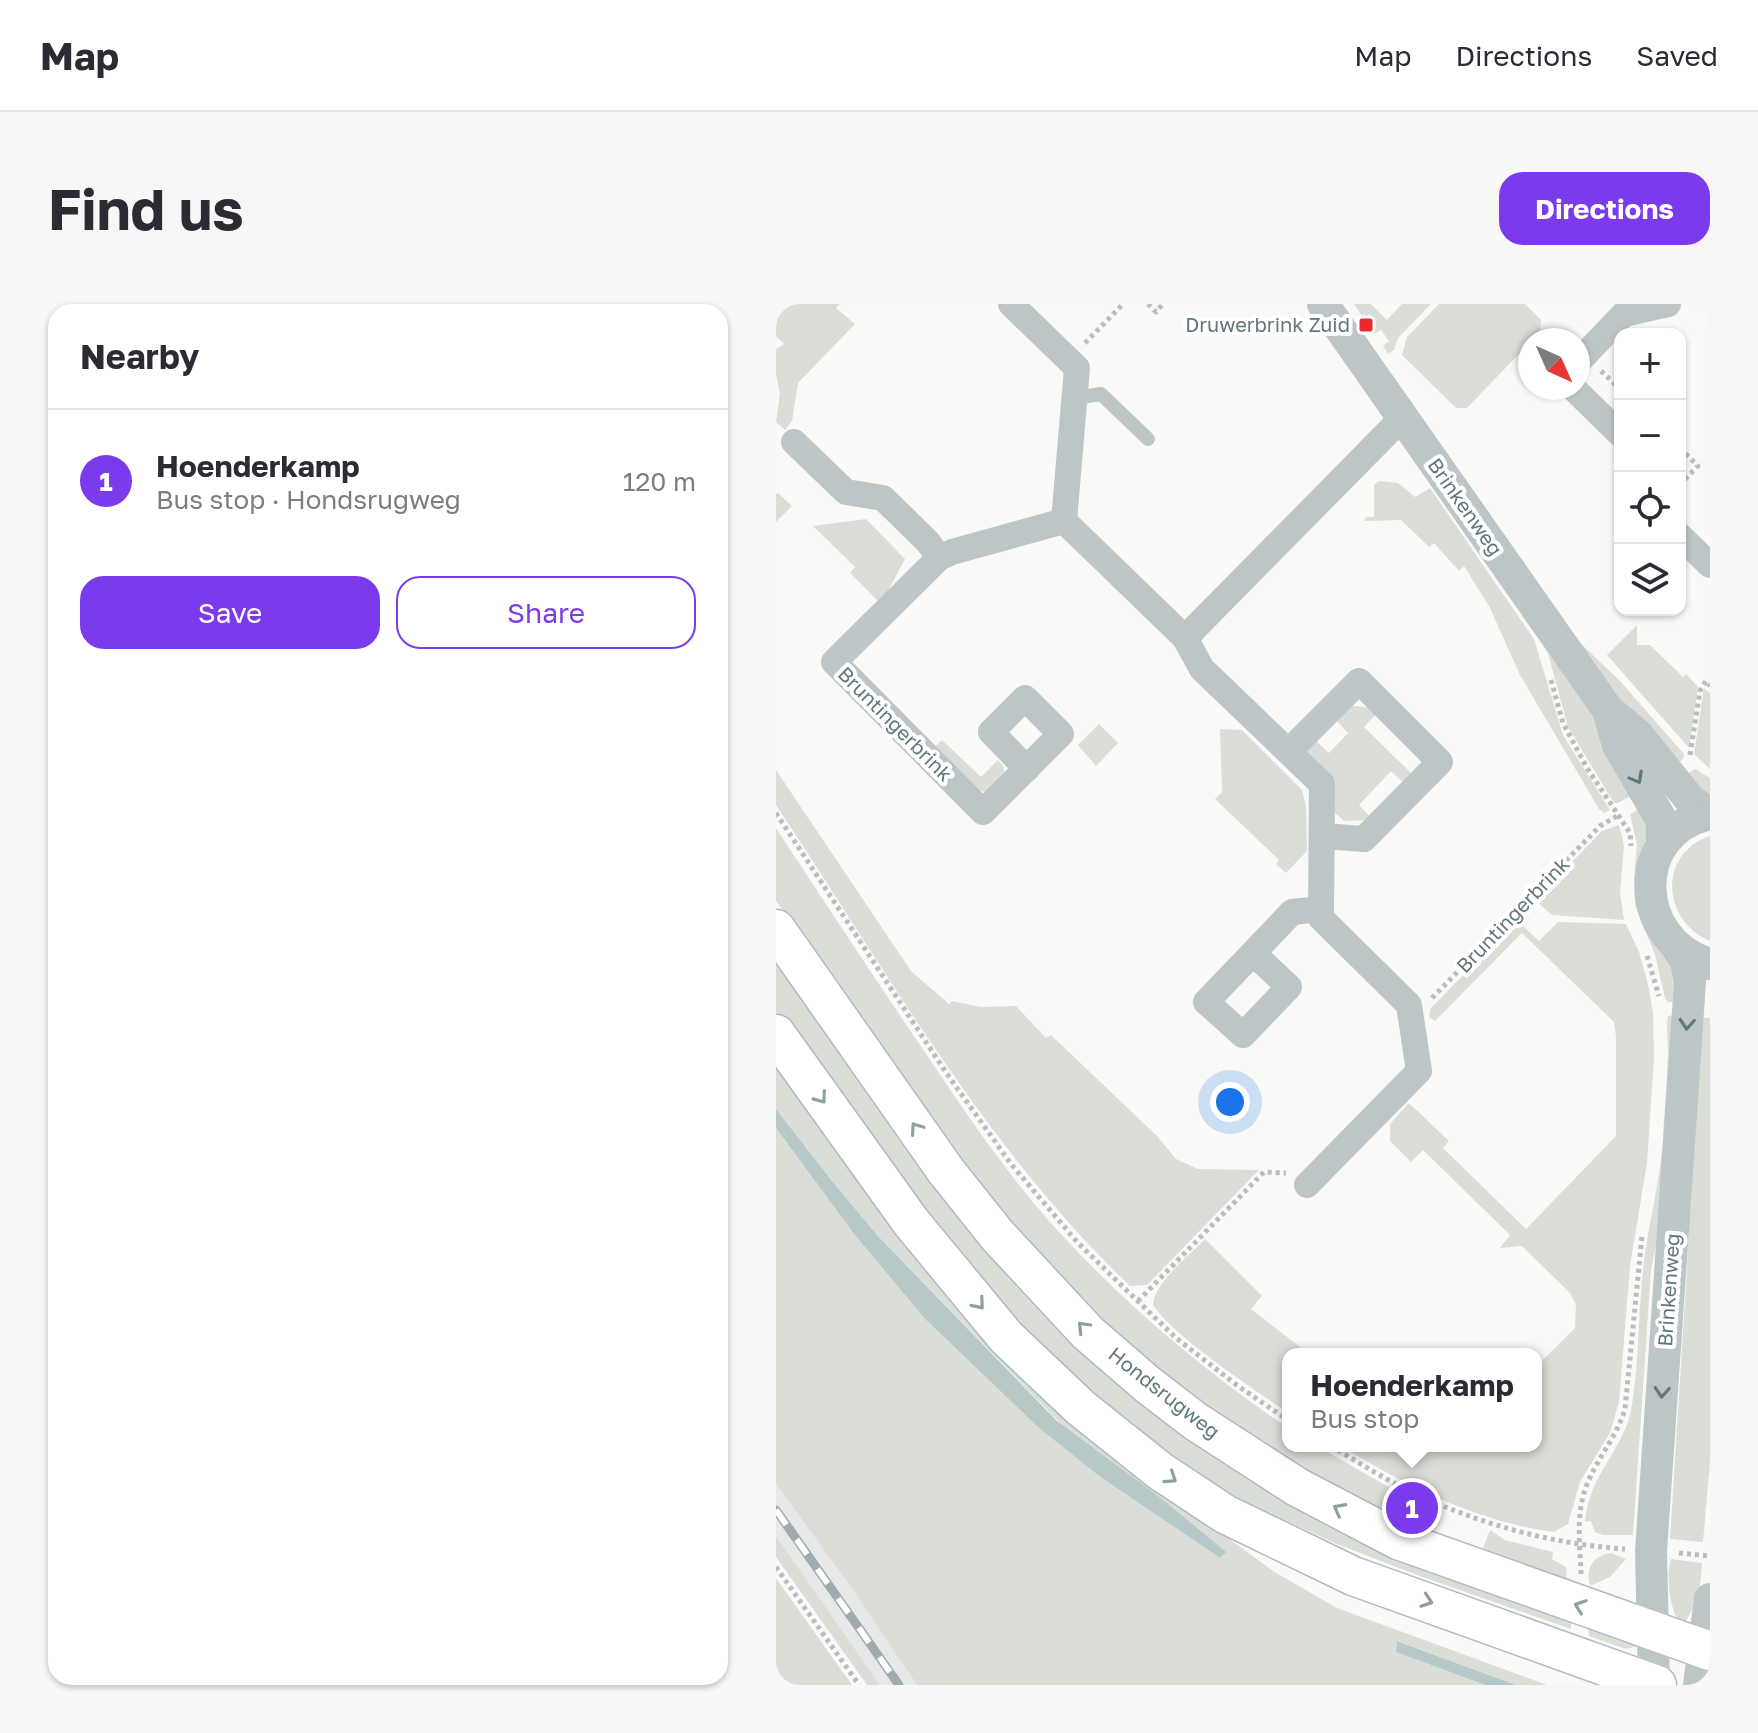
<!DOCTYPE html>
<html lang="en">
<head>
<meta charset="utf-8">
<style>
	body { margin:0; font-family:"Golos Text",sans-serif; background:#f7f7f7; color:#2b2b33 }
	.controls { position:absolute; right:24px; top:24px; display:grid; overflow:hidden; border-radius:16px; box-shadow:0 2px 6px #0004 }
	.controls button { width:72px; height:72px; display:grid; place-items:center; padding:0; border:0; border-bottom:2px solid #e1e1e2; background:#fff; color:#2b2b33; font:40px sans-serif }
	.compass { position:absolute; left:742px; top:24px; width:72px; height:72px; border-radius:50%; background:#fff; box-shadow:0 2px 6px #0004; rotate:135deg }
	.you { position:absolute; left:454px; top:798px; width:28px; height:28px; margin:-20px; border:6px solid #fff; border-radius:50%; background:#1a73e8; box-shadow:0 0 0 12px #1a73e833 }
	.badge { display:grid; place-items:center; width:52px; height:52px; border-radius:50%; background:#7c3aed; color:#fff; font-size:26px; font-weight:700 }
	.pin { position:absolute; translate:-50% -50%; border:4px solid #fff; box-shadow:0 2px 8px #0006 }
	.popup { position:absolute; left:506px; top:1044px; width:260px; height:104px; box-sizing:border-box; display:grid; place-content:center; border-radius:16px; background:#fff; filter:drop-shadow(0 2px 6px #0005); font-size:26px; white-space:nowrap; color:#7c7c81 }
	.popup b { font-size:30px; color:#2b2b33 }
	.popup::after { content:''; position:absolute; left:50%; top:100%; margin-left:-16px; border:16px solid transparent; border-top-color:#fff }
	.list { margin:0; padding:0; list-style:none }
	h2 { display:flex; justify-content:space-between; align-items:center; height:104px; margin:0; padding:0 32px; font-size:34px }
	h2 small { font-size:26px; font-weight:400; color:#7c7c81 }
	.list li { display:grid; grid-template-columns:52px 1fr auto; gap:24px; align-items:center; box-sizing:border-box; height:144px; padding:0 32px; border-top:2px solid #e1e1e2 }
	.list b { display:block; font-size:30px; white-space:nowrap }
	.list p { margin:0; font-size:26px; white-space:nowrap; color:#7c7c81 }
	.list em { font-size:26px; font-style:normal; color:#7c7c81 }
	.actions { display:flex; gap:16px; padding:24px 32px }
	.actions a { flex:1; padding:18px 0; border:2px solid #7c3aed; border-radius:24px; text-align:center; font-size:28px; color:#7c3aed }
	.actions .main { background:#7c3aed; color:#fff }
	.icon { flex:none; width:44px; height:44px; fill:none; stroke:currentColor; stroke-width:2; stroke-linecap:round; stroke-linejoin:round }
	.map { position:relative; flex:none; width:934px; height:1381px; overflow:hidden; border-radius:24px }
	header { display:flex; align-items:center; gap:48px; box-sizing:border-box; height:112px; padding:0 40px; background:#fff; border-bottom:2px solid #e1e1e2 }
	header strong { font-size:38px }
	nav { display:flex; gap:44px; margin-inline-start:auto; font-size:28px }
	.intro { display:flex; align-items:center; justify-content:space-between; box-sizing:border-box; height:192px; padding:0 48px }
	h1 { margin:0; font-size:56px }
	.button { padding:20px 36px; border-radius:24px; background:#7c3aed; color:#fff; font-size:28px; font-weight:700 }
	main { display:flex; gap:48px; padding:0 48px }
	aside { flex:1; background:#fff; border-radius:24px; box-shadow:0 2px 6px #0004 }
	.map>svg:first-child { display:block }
</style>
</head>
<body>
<header>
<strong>Map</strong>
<nav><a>Map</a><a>Directions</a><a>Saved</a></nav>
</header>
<div class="intro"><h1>Find us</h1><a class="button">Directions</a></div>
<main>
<aside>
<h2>Nearby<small></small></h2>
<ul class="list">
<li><span class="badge">1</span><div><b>Hoenderkamp</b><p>Bus stop · Hondsrugweg</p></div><em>120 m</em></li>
</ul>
<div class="actions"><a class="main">Save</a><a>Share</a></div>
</aside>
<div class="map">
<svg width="934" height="1381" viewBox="0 0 934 1381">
	<rect width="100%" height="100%" fill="#f9f9f7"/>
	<polygon fill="#e7e9e8" points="0,1180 72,1279 141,1381 104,1381 59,1317 0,1232"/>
	<g fill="#dbded6">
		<polygon points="0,0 64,0 60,4 79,20 22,79 16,117 9,126 0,118 4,89 0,71 0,45 8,40 0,32"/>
		<polygon points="578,0 595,0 611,16 626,0 655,0 622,34 618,46 612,50 607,42 613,37 605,26 598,30"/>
		<polygon points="663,0 749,0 765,16 764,28 691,104 680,104 626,51 631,33"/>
		<polygon points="603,177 622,179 639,193 654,184 758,335 787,431 834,506 828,509 823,505 744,371 713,302 688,262 683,267 658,239 653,243 625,216 588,217 590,213 598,213 598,181"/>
		<polygon points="2,189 16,202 0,218 0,190"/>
		<polygon points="90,215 129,255 105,300 74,269 79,263 37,222"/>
		<polygon points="861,321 861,341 874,341 907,373 910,370 922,383 913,444 831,351"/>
		<polygon points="800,335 844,377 908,450 907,455 902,460 840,396"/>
		<polygon points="772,349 816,407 858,490 842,499 838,499 792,423"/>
		<polygon points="928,384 934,389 934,465 918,450"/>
		<polygon points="572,401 595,404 601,409 588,423 638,472 629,480 615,467 583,501 596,515 594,516 568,517 556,506 527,448 538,435 553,449 572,429 559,415"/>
		<polygon points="323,420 342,439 320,462 302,441"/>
		<polygon points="444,425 466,426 526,486 530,502 531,547 510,569 500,560 503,556 439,495 446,488"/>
		<polygon points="166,436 205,473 222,456 227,462 229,471 214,489 201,486 157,445"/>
		<polygon points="919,465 934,474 934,496 907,472"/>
		<path d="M0,466L135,667L173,700L176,697L205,703L240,702L270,734L275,731L381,832L400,855L422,865L483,866L371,981L354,982C211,846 109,665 0,501Z"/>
		<polygon points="868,500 903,698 892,698 889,694 879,651 859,601 858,574 861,540 854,511"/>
		<polygon points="843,521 848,542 844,589 848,616 776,611 759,596 826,527"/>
		<path d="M0,524C49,599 98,673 148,747C188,806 227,865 274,918C347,999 423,1063 512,1124V1142H541L637,1197L633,1207L620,1202L599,1203L516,1160L456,1122L353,1043L321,1013L214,898L0,597Z"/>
		<path d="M934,532V637C886,617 881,550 934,532Z"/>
		<path d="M741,616L763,637L782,618L850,620L863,648L873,684L877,709L878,754L871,859L854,962L843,1098L834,1129L804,1178L792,1220L778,1228C702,1218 630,1182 565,1142H760V1063L799,1024L800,1001L794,989L746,942L724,944L734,931L647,846L635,858L614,837V820L633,799L673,837L667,844L750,925L840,832V732L838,718L746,629L659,717L653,713L654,705Z"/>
		<polygon points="0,650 327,1058 795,1312 795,1325 641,1271 561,1240 489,1207 420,1172 346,1117 230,1010 70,807 0,708"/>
		<path d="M899,711L893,882L875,965L857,1231H827L819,1228L815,1217L809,1218C814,1167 849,1146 856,1101C863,1057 862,1011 867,967C871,926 882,887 886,846C888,814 891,781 892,749C892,737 890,724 892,712Z"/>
		<polygon points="922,713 934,714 934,1158 927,1238 894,1235 911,965"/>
		<polygon points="0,756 90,882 429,1217 497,1267 561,1304 771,1381 740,1381 622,1337 620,1348 709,1381 141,1381 72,1279 0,1180 0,824 78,930 149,1015 263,1124 323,1172 444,1254 449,1248 385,1194 292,1127 102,932 56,877 0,805"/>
		<path d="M429,935L486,992L475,1005L533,1050H512V1109C481,1087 393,1030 377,1000C378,979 415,950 429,935Z"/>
		<polygon points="714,1226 729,1236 777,1248 776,1255 790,1263 791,1282 733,1262 707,1244"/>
		<polygon points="0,1232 104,1381 91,1381 0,1253"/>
		<path d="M835,1249L850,1255L834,1273L814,1282C809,1265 816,1252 835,1249Z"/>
		<path d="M895,1255L926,1259L923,1292L909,1319L903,1318C893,1302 890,1272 895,1255Z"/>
		<polygon points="0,1274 76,1381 0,1381"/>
		<polygon points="812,1318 862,1342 850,1345 813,1332"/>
	</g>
	<g fill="#b6c8c8">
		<polygon points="0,805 56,877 102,932 281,1117 385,1194 450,1248 444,1254 323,1172 263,1124 149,1015 78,930 0,824"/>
		<polygon points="621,1337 740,1381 709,1381 620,1348"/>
	</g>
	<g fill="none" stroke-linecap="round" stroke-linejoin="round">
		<defs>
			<g id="secondary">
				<polyline points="0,625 170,867 221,931 312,1029 371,1080 419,1117 521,1183 622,1236 934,1347"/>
				<polyline points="0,730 135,918 230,1033 305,1104 384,1167 449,1210 577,1272 881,1381"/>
			</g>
		</defs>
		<use href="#secondary" stroke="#b0babc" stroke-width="41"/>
		<g stroke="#b8bebf" stroke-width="5" stroke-dasharray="4 4" stroke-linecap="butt">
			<polyline points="372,0 380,8 387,0"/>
			<polyline points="309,39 347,0"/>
			<polyline points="825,67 844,85"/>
			<polyline points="904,144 922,162 904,180"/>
			<polyline points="775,376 787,419 811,464 854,529 855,542"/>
			<polyline points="914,451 924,387 930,377 934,382"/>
			<polyline points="0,509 169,767 235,860 302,939 400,1034 462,1082 512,1116"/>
			<polyline points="871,652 883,692"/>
			<polyline points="656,694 824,522 843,511"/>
			<polyline points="362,997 488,868 510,869"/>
			<path d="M555,1142C582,1158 608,1175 636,1188C702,1220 776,1240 849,1245"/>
			<polyline points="657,1215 663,1201"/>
			<polyline points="903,1249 934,1252"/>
			<polyline points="0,1263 83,1381"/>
			<path d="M805,1270C804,1239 799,1208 812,1178C823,1152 841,1132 849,1105L866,932"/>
		</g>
		<polyline stroke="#bdc6c7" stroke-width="14" points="299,94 325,90 372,135"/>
		<g stroke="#bdc6c7" stroke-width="26">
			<polyline points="235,0 301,64 288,217"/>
			<polyline points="802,58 848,10 892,0"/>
			<polyline points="797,84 844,130"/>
			<polyline points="18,138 70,188 107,194 152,238 163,254"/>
			<polyline points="904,232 934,261"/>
			<polyline points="513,447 583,377 664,458 588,535 547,532"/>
			<polyline points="251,465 215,428 249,394 285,430 207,508 58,358 163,254 176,248 288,217 409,334"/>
			<polyline points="477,649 430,698 467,731 513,683 477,649 516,608 545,605"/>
			<polyline points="531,881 643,767 633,701 545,614 546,480 426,365 409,334 627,113"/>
		</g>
		<g stroke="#bdc6c7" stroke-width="32">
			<polyline points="547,0 832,406 861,430 915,497 934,509"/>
			<polyline points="832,406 842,441 886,517 886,540"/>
			<path d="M934,510C852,528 857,638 934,660"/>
			<polyline points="878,1380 875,1247 914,678 910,657 902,645"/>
			<polyline points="923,1381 934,1295"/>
		</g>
		<use href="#secondary" stroke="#fff" stroke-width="38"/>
		<defs>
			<polyline id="rail" points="0,1206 123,1381"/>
		</defs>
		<use href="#rail" stroke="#9fabae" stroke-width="9"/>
		<use href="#rail" stroke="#fff" stroke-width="6" stroke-dasharray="18" stroke-linecap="butt"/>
	</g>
	<defs><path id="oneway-chevron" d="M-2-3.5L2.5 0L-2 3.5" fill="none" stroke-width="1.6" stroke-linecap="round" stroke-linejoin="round" transform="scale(2)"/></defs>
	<g stroke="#5f787c">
		<use href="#oneway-chevron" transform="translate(861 474) rotate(61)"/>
		<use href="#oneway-chevron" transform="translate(911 720) rotate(94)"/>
		<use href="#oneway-chevron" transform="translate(886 1088) rotate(94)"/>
	</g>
	<g stroke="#8fa0a3">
		<use href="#oneway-chevron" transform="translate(45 794) rotate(54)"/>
		<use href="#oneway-chevron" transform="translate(140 824) rotate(-125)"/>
		<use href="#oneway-chevron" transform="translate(203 1000) rotate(50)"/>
		<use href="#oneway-chevron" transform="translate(307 1023) rotate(-134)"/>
		<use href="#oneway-chevron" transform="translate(395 1174) rotate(34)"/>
		<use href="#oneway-chevron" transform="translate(563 1205) rotate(-152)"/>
		<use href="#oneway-chevron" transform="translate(651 1297) rotate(19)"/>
		<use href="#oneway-chevron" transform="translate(804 1302) rotate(-160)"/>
	</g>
	<rect fill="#e62a30" stroke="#fff" stroke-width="3" x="582" y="13" width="16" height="16" rx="4"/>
	<g text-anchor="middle" stroke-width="8" stroke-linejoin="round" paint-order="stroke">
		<g font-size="20" fill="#5f787c" stroke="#fff" text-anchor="end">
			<text x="574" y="28">Druwerbrink Zuid</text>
		</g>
		<g font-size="20" fill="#5f787c" stroke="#fff">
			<text transform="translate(689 203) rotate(55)" y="7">Brinkenweg</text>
			<text transform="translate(119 420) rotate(45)" y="7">Bruntingerbrink</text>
			<text transform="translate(737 611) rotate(-46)" y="7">Bruntingerbrink</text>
			<text transform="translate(893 986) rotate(-86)" y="7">Brinkenweg</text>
			<text transform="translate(388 1089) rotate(38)" y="7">Hondsrugweg</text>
		</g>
	</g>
</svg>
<div class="controls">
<button>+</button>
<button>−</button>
<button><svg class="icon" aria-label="locate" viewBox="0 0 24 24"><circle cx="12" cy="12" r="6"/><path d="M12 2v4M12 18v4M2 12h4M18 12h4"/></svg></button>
<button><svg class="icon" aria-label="layers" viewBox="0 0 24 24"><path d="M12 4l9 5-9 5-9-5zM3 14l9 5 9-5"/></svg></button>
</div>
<svg class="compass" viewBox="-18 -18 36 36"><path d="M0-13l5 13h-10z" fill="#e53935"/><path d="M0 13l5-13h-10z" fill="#7c7c81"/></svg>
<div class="you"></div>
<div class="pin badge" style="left:636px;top:1204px">1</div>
<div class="popup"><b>Hoenderkamp</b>Bus stop</div>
</div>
</main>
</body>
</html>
